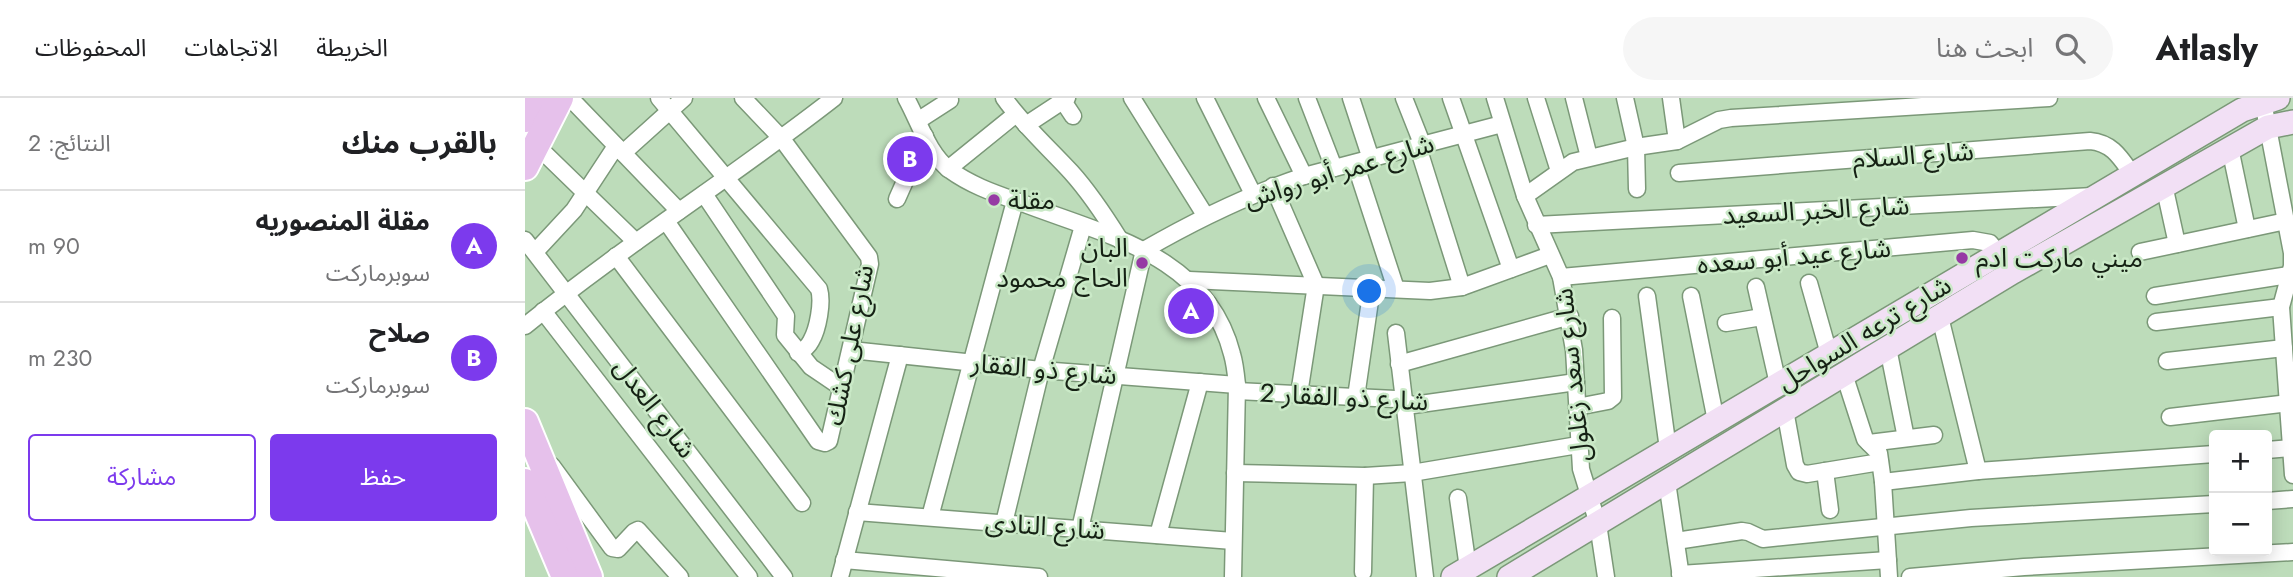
<!DOCTYPE html>
<html lang="ar">
<head>
<meta charset="utf-8">
<style>
	body { margin:0; font-family:Jost,"Noto Sans Arabic",sans-serif; background:#f6f6f6; color:#202124; direction:rtl }
	.controls { position:absolute; right:21px; bottom:21px; display:grid; overflow:hidden; border-radius:7px; box-shadow:0 4px 18px #0003 }
	.controls button { width:63px; height:63px; display:grid; place-items:center; padding:0; border:0; border-bottom:2px solid #e0e0e0; background:#fff; color:#202124; font:35px sans-serif }
	.you { position:absolute; left:845px; top:194px; width:24px; height:24px; margin:-18px; border:5px solid #fff; border-radius:50%; background:#1a73e8; box-shadow:0 0 0 10px #1a73e833 }
	.badge { display:grid; place-items:center; width:46px; height:46px; border-radius:50%; background:#7c3aed; color:#fff; font-size:23px; font-weight:700 }
	.pin { position:absolute; translate:-50% -50%; border:4px solid #fff; box-shadow:0 2px 7px #0006 }
	.list { margin:0; padding:0; list-style:none }
	h2 { display:flex; justify-content:space-between; align-items:center; height:91px; margin:0; padding:0 28px; font-size:30px }
	h2 small { font-size:23px; font-weight:400; color:#757577 }
	.list li { display:grid; grid-template-columns:46px 1fr auto; gap:21px; align-items:center; box-sizing:border-box; height:112px; padding:0 28px; border-top:2px solid #e0e0e0 }
	.list b { display:block; font-size:26px; white-space:nowrap }
	.list p { margin:0; font-size:23px; white-space:nowrap; color:#757577 }
	.list em { font-size:23px; font-style:normal; color:#757577 }
	.actions { display:flex; gap:14px; padding:21px 28px }
	.actions a { flex:1; padding:16px 0; border:2px solid #7c3aed; border-radius:7px; text-align:center; font-size:24px; color:#7c3aed }
	.actions .main { background:#7c3aed; color:#fff }
	.icon { flex:none; width:38px; height:38px; fill:none; stroke:currentColor; stroke-width:2; stroke-linecap:round; stroke-linejoin:round }
	.map { position:relative; flex:none; width:1768px; height:479px; overflow:hidden; direction:ltr }
	header { display:flex; align-items:center; gap:42px; box-sizing:border-box; height:98px; padding:0 35px; background:#fff; border-bottom:2px solid #e0e0e0 }
	header strong { font-size:33px }
	nav { display:flex; gap:38px; margin-inline-start:auto; font-size:24px }
	.search { width:490px; height:63px; background:#f6f6f6; display:flex; align-items:center; gap:18px; box-sizing:border-box; padding:0 24px; border-radius:38px; color:#757577; font-size:26px }
	main { display:flex }
	aside { flex:1; background:#fff }
	.map>svg:first-child { display:block }
</style>
</head>
<body>
<header>
<strong>Atlasly</strong>
<div class="search"><svg class="icon" aria-label="search" viewBox="0 0 24 24"><circle cx="10" cy="10" r="6"/><path d="M15 15l6 6"/></svg>ابحث هنا</div>
<nav><a>الخريطة</a><a>الاتجاهات</a><a>المحفوظات</a></nav>
</header>
<main>
<div class="map">
<svg width="1768" height="479" viewBox="0 0 1768 479">
	<rect width="100%" height="100%" fill="#bddcba"/>
	<g fill="none" stroke-linecap="round" stroke-linejoin="round">
		<defs>
			<g id="minor">
				<polyline points="45,0 154,113"/>
				<path d="M134,0L294,191C298,204 293,231 286,243C283,249 279,252 273,255"/>
				<path d="M381,0C394,23 403,56 425,72C447,88 472,96 497,105C580,137 682,157 707,256C710,266 711,277 712,287L708,479"/>
				<path d="M479,0C498,27 524,50 546,74C565,95 580,118 595,142"/>
				<polyline points="607,0 680,117"/>
				<polyline points="680,0 728,96"/>
				<polyline points="741,0 779,78"/>
				<polyline points="782,0 809,70"/>
				<polyline points="826,0 846,61"/>
				<polyline points="879,0 898,48"/>
				<polyline points="926,0 986,171"/>
				<polyline points="970,0 1000,98 1036,179 1049,252 1056,371 1073,426 1081,479"/>
				<polyline points="1011,0 1034,73"/>
				<polyline points="1049,0 1064,59"/>
				<polyline points="1100,0 1111,49 1112,91"/>
				<polyline points="538,3 548,18"/>
				<polyline points="1738,4 1767,155 1767,168 1756,209 1768,377"/>
				<polyline points="394,22 425,2"/>
				<polyline points="501,27 542,0"/>
				<polyline points="1152,43 1194,22 1206,20 1524,0"/>
				<polyline points="10,46 111,144"/>
				<polyline points="893,49 937,189"/>
				<polyline points="1705,50 1722,131"/>
				<polyline points="98,55 159,0"/>
				<polyline points="830,65 871,191"/>
				<polyline points="423,71 491,16"/>
				<path d="M1154,75L1565,43C1587,45 1595,59 1607,76"/>
				<polyline points="1639,87 1652,146"/>
				<polyline points="748,88 791,187 774,296"/>
				<polyline points="179,96 261,218 260,237 286,269 317,290"/>
				<polyline points="1000,98 1048,64 1111,49 1152,43 1146,0"/>
				<polyline points="372,101 400,38"/>
				<polyline points="141,123 293,343 300,345 304,343 345,166 344,159 257,41 218,0"/>
				<polyline points="1011,127 1568,98"/>
				<polyline points="0,142 259,479"/>
				<polyline points="10,154 49,112 91,48"/>
				<polyline points="1615,154 1761,123"/>
				<polyline points="91,158 277,405"/>
				<polyline points="1036,179 1448,142 1465,145 1480,163"/>
				<polyline points="664,182 905,193 937,189 1025,157"/>
				<polyline points="1284,185 1304,256"/>
				<polyline points="1231,189 1253,286"/>
				<polyline points="1122,198 1143,351"/>
				<polyline points="1166,198 1191,323"/>
				<polyline points="1630,198 1764,177"/>
				<polyline points="18,213 224,479"/>
				<polyline points="1415,219 1453,373"/>
				<polyline points="1631,224 1756,209"/>
				<polyline points="1201,225 1237,219"/>
				<path d="M0,228C100,147 208,79 309,0"/>
				<polyline points="871,235 900,479"/>
				<polyline points="1363,250 1381,340"/>
				<polyline points="326,252 516,272 712,287"/>
				<polyline points="1642,263 1759,250"/>
				<polyline points="874,266 1045,218"/>
				<polyline points="1319,276 1340,341 1354,355 1358,384 1364,479"/>
				<polyline points="712,293 870,301 888,307 1051,284"/>
				<polyline points="831,299 847,189"/>
				<polyline points="1052,309 1083,303 1088,299 1087,220"/>
				<polyline points="1260,312 1270,367 1274,374 1282,376 1355,364"/>
				<polyline points="1645,319 1764,305"/>
				<polyline points="1344,345 1409,337"/>
				<polyline points="1742,352 1767,350"/>
				<polyline points="27,368 87,450 93,451 109,434 113,432 155,479"/>
				<polyline points="1300,373 1305,412"/>
				<polyline points="710,375 840,378 887,375 1053,347"/>
				<polyline points="1142,384 1156,479"/>
				<polyline points="1358,384 1453,373 1689,356"/>
				<polyline points="933,400 943,470"/>
				<polyline points="1742,403 1768,401"/>
				<polyline points="332,414 708,443"/>
				<polyline points="405,419 490,103"/>
				<polyline points="479,425 516,272 558,128"/>
				<path d="M555,431L619,152C671,122 722,97 779,78L977,26"/>
				<polyline points="633,437 675,284"/>
				<polyline points="1151,443 1217,433 1223,434 1238,441 1446,420 1689,406"/>
				<polyline points="319,462 514,479"/>
				<polyline points="838,474 840,378"/>
				<polyline points="1155,476 1363,462"/>
				<polyline points="315,479 375,257"/>
				<polyline points="1385,479 1499,469 1768,454"/>
			</g>
			<g id="secondary">
				<polyline points="928,479 1717,12 1753,0"/>
				<polyline points="984,479 1488,174 1743,29 1768,24"/>
			</g>
			<g id="primary">
				<polyline points="0,21 11,0"/>
				<polyline points="0,69 35,0"/>
				<polyline points="0,324 64,479"/>
				<polyline points="0,384 40,479"/>
			</g>
		</defs>
		<use href="#minor" stroke="#7b9878" stroke-width="19"/>
		<use href="#secondary" stroke="#7b9878" stroke-width="26"/>
		<use href="#primary" stroke="#fff" stroke-width="30"/>
		<use href="#minor" stroke="#fff" stroke-width="16"/>
		<use href="#secondary" stroke="#f2e0f5" stroke-width="23"/>
		<use href="#primary" stroke="#e6c1eb" stroke-width="26"/>
	</g>
	<g fill="#963aa4" stroke="#cae9c7" stroke-width="2.5">
		<circle cx="469" cy="102" r="7"/>
		<circle cx="1437" cy="160" r="7"/>
		<circle cx="617" cy="165" r="7"/>
	</g>
	<g text-anchor="middle" stroke-width="5" stroke-linejoin="round" paint-order="stroke">
		<g font-size="26" fill="#152114" stroke="#cae9c7">
			<text transform="translate(1388 57) rotate(-4)" y="9">شارع السلام</text>
			<text transform="translate(814 73) rotate(-17)" y="9">شارع عمر أبو رواش</text>
			<text transform="translate(1291 112) rotate(-3)" y="9">شارع الخبر السعيد</text>
			<text transform="translate(1269 158) rotate(-5)" y="9">شارع عيد أبو سعده</text>
			<text transform="translate(1339 235) rotate(-31)" y="9">شارع ترعه السواحل</text>
			<text transform="translate(324 247) rotate(-79)" y="9">شارع على كشك</text>
			<text transform="translate(519 271) rotate(5)" y="9">شارع ذو الفقار</text>
			<text transform="translate(1047 277) rotate(-96)" y="9">شارع سعد زغلول</text>
			<text transform="translate(819 299) rotate(3)" y="9">شارع ذو الفقار 2</text>
			<text transform="translate(130 310) rotate(53)" y="9">شارع العدل</text>
			<text transform="translate(520 428) rotate(4)" y="9">شارع النادى</text>
		</g>
		<g font-size="26" fill="#152114" stroke="#cae9c7" text-anchor="start">
			<text x="483" y="111">مقلة</text>
			<text x="603" y="159" text-anchor="end">البان<tspan x="603" dy="30">الحاج محمود</tspan></text>
			<text x="1451" y="169">ميني ماركت ادم</text>
		</g>
	</g>
</svg>
<div class="controls">
<button>+</button>
<button>−</button>
</div>
<div class="you"></div>
<div class="pin badge" style="left:666px;top:213px">A</div>
<div class="pin badge" style="left:385px;top:61px">B</div>
</div>
<aside>
<h2>بالقرب منك<small>النتائج: 2</small></h2>
<ul class="list">
<li><span class="badge">A</span><div><b>مقلة المنصوريه</b><p>سوبرماركت</p></div><em>90 m</em></li>
<li><span class="badge">B</span><div><b>صلاح</b><p>سوبرماركت</p></div><em>230 m</em></li>
</ul>
<div class="actions"><a class="main">حفظ</a><a>مشاركة</a></div>
</aside>
</main>
</body>
</html>
